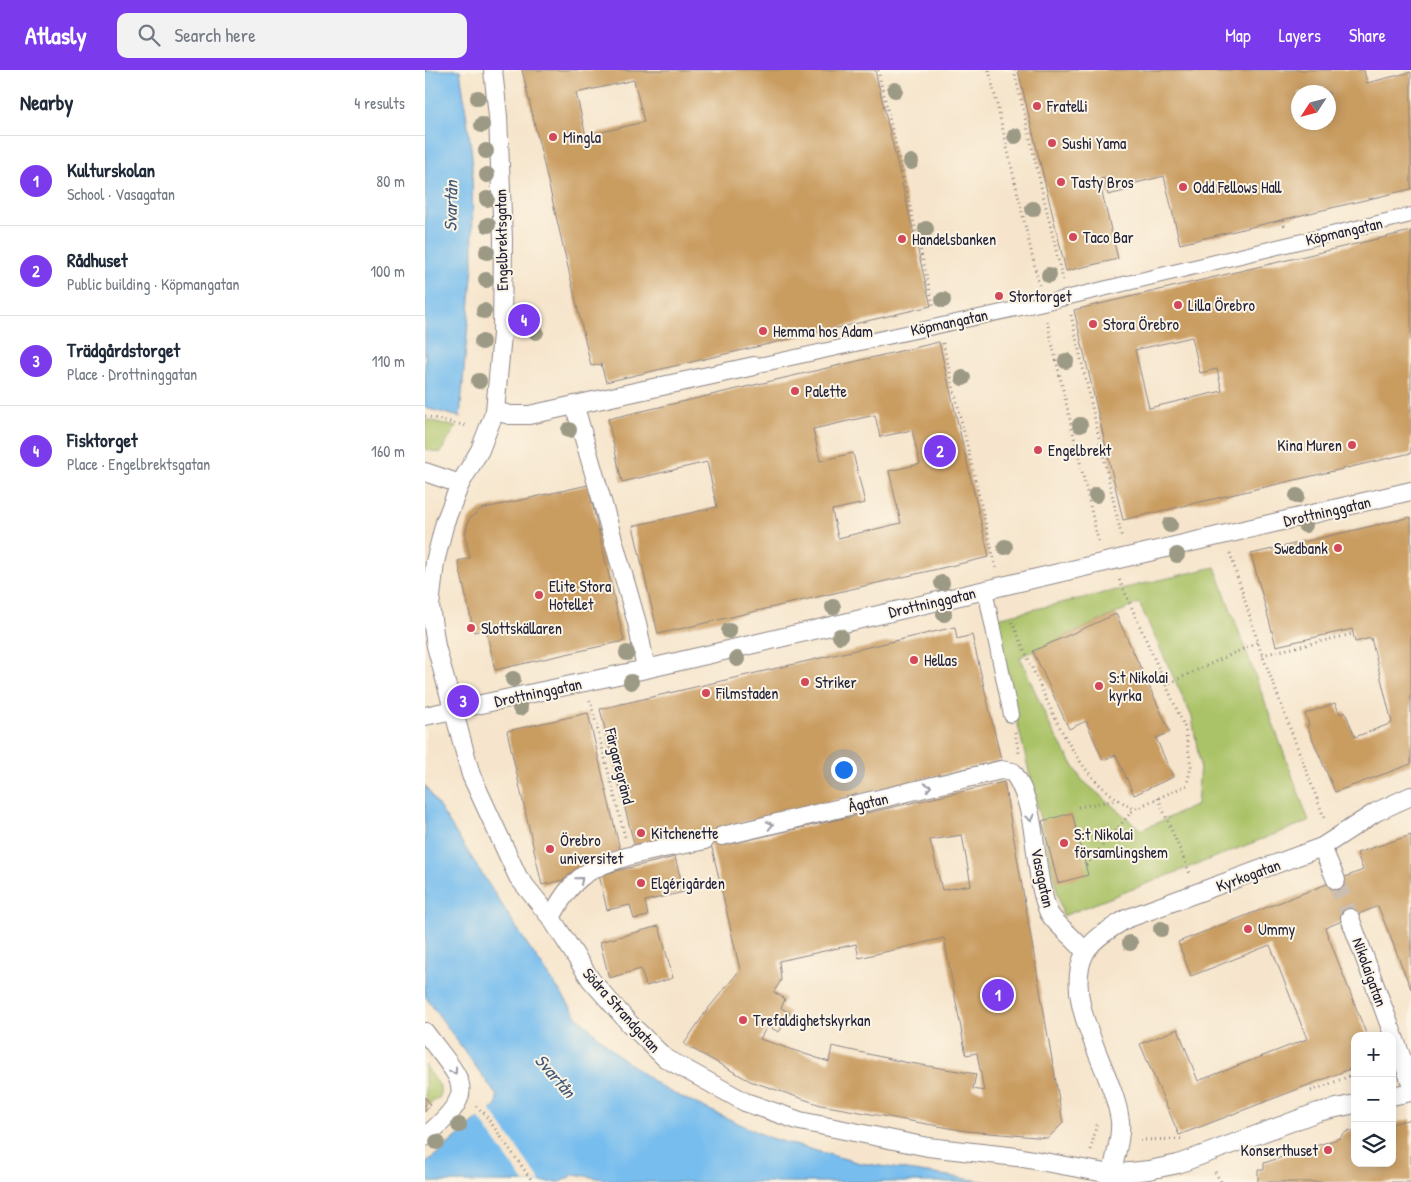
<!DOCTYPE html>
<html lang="en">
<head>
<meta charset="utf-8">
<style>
	body { margin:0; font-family:"Patrick Hand",sans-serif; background:#f2f2f3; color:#1f2937 }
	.controls { position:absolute; right:15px; bottom:15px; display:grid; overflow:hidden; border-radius:10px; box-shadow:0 2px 12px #0003 }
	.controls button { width:45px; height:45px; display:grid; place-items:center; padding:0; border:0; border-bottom:1px solid #e0e1e3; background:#fff; color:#1f2937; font:25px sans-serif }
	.compass { position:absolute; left:866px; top:15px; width:45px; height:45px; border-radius:50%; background:#fff; box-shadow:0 2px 12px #0003; rotate:234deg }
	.you { position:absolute; left:418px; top:699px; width:18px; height:18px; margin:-12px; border:4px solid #fff; border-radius:50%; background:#1a73e8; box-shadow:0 0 0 8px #1a73e833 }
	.badge { display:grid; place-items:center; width:32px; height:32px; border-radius:50%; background:#7c3aed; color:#fff; font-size:16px; font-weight:700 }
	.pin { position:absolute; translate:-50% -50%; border:2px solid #fff; box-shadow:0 1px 5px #0006 }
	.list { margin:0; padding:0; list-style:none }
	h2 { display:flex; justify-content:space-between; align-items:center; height:65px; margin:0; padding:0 20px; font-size:21px }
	h2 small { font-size:16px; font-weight:400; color:#747a83 }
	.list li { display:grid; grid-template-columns:32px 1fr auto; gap:15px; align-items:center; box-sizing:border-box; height:90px; padding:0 20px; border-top:1px solid #e0e1e3 }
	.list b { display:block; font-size:19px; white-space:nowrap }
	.list p { margin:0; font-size:16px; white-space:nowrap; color:#747a83 }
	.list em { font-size:16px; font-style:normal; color:#747a83 }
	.icon { flex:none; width:28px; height:28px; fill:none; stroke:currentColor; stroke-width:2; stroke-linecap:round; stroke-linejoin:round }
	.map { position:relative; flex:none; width:986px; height:1112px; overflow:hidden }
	header { display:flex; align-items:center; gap:30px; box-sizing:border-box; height:70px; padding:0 25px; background:#7c3aed; color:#fff }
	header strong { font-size:24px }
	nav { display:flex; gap:28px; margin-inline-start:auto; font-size:18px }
	.search { width:350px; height:45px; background:#f2f2f3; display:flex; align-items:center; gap:12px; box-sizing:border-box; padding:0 18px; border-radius:10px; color:#747a83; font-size:19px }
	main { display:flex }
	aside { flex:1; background:#fff }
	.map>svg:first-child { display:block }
</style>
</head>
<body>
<header>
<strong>Atlasly</strong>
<div class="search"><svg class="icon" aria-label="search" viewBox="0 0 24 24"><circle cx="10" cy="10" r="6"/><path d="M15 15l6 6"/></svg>Search here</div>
<nav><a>Map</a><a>Layers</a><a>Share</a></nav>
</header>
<main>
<aside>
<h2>Nearby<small>4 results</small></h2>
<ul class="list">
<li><span class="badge">1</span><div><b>Kulturskolan</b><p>School · Vasagatan</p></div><em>80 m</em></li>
<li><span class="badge">2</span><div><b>Rådhuset</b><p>Public building · Köpmangatan</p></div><em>100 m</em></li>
<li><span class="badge">3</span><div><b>Trädgårdstorget</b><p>Place · Drottninggatan</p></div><em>110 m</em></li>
<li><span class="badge">4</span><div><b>Fisktorget</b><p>Place · Engelbrektsgatan</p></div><em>160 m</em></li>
</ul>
</aside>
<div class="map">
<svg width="986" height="1112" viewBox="0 0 986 1112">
	<rect width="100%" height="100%" fill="#fcf5e5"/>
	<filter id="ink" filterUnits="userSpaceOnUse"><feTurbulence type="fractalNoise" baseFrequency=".02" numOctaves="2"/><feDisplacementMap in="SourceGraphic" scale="10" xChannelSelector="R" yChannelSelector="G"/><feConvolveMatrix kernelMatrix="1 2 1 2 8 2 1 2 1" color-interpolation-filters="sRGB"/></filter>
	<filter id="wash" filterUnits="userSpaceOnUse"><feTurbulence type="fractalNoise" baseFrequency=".0096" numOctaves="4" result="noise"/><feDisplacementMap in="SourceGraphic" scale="20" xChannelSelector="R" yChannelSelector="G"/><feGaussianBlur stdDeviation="1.12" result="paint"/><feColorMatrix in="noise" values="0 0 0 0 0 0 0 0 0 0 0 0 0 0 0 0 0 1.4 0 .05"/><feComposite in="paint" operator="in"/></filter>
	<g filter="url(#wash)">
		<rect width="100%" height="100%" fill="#f6e5cc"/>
		<g fill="#abc368" stroke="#667252" fill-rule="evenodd">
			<polygon points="0,349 31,357 15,383 0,379"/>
			<path d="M790,497L884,751L638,846L568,549ZM714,533L767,647L775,695L772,735L716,760L657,710L626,658L595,587Z"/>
			<polygon points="0,995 15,1016 15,1027 5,1034 0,1027"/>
		</g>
		<g fill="#77bdee" stroke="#4c7094">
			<polygon points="0,0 35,0 47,85 48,195 35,347 0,338"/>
			<polygon points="0,715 102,874 152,946 194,986 239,1019 345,1068 435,1093 563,1112 194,1112 150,1104 135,1112 0,1112 0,1094 54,1048 71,1036 72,1026 0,926"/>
		</g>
		<polygon fill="#f6e5cc" points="65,1039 116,1112 99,1112 53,1047"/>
		<g id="blocks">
			<g fill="#c99c61" fill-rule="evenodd">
				<path d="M97,0H450L506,236L181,312L176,294L166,296ZM209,10L219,52L161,66L151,23Z"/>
				<path d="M593,0H939L942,13L986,2V119L755,174L739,106L703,115L704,120L683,125L679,108L674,110L693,189L641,201ZM874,22H904V52H874Z"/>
				<path d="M986,161V383L698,450L649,240ZM767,267L775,303L792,299L797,321L724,338L710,280Z"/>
				<path d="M514,272L564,487L233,564L208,456L292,437L282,392L197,412L183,349ZM450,345L455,367L487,360L495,394L464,401L476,453L413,468L407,440L440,433L428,383L395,391L388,359Z"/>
				<polygon points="163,415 199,571 70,600 61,559 49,562 33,491 45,488 40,465 44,449 56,439"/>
				<polygon points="986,447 986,694 910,722 882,656 884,655 880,644 910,633 915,644 920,642 930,667 967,653 946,568 930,572 927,559 851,576 826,484"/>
				<polygon points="691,544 745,662 731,668 748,707 709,725 691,685 678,690 661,651 644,659 608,581"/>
				<path d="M530,557L532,569L547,565L576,690L294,758L305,774L579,712L638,1053L623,1068L541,1061L396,1035L325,1011L259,974L282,940L315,900L287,778L277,762L210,778L175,639ZM537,765L546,815L517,820L505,770ZM519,868L541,985L552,983L559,1021L548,1019L551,1004L479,992L407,976L404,992L335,969L342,956L354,962L365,943L356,938L360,929L349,922L356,910L354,891L431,874L434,888Z"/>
				<polygon points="163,643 195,780 138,810 117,815 82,661"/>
				<polygon points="647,743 663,805 633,813 617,751"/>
				<polygon points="986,765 986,919 953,836 900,858 942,966 930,966 930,997 754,1065 715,974 753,959 773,1011 882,969 845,875 766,906 753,872 938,800 932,783"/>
				<polygon points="250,787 259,822 220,831 223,846 209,849 205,835 182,840 174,805"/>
				<polygon points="234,856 248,908 221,916 216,899 184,908 175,872"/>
				<polygon points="0,1027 5,1034 0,1042"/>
				<polygon points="986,1049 986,1112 833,1112 833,1100 839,1100 839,1093 915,1068 918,1064 925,1060 930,1064 930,1093 967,1093 967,1054"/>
			</g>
		</g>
	</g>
	<g filter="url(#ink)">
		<use href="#blocks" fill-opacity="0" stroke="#8c8484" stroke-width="1"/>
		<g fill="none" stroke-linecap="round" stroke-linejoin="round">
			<polyline stroke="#ccbeaf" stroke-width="18" stroke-dasharray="18 9" stroke-linecap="butt" points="911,810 925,848"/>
			<defs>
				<g id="pedestrian">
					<polyline points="329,296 632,230 986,145"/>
					<polyline points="560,520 586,645"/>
				</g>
				<g id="minor">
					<polyline points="68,0 73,46 78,170 77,264 70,341 55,380 35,414 20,452 10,492 5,536 11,576 46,705 93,807 126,848 166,910 204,953 240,988 320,1032 375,1051 503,1077 592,1087 686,1104 724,1100 753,1094 893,1042 930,1034"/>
					<polyline points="150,337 212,553 221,599"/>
					<polyline points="70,341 85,345 104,345 329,296"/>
					<polyline points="0,402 35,414"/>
					<polyline points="0,646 221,599 986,421"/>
					<path d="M297,766L576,700L588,702C616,743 606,801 624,843C629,853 652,870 660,882"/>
					<polyline points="897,777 911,810"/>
					<path d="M126,848C134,833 142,819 155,808C182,785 245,778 280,770"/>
					<polyline points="925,848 986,1013"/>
					<path d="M0,962C38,1014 56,1019 0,1067"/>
					<polyline points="967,1026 986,1022"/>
					<path d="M686,1112C687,1093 697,1071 695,1051C689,1001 635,932 660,883C668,868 687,858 701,849L897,777L951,742L986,726"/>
				</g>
			</defs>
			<use href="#pedestrian" stroke="#8c8484" stroke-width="16"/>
			<use href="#minor" stroke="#8c8484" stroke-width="20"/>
			<g stroke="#8c8484" stroke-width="3" stroke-dasharray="1 4" stroke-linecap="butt">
				<polyline points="453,0 509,238"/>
				<polyline points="564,0 614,215"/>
				<polyline points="589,0 638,210"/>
				<polyline points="0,1 2,0"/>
				<polyline points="858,150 860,157"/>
				<polyline points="646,245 697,468"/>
				<polyline points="622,251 674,474"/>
				<polyline points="518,273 571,498"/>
				<polyline points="0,346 42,356"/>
				<polyline points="805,483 835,579 900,750"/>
				<path d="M587,552C608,597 633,666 664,703C676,718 692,730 709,739L762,715L766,696L760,658L694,509"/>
				<polyline points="837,585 928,564"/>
				<polyline points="740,615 833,572"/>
				<polyline points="165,630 200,767"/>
				<polyline points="590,662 594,683"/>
				<polyline points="733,728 766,806"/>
				<polyline points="653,737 692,730"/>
				<polyline points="661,795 709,739"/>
				<polyline points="886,1021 930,1004"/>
				<polyline points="51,1036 59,1043 108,1112"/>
				<polyline points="715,1070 756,1069"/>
				<polyline points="666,1080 672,1052"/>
				<polyline points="790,1102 796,1112"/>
			</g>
			<use href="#pedestrian" stroke="#fff" stroke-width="14"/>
			<use href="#minor" stroke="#fff" stroke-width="18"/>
		</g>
		<g fill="#9c9985">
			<circle cx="470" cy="20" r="8"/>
			<circle cx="53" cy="28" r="8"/>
			<circle cx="57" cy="55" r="8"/>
			<circle cx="590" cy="66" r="8"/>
			<circle cx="61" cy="81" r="8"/>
			<circle cx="486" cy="92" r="8"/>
			<circle cx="62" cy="105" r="8"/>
			<circle cx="62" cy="129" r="8"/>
			<circle cx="608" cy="139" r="8"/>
			<circle cx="63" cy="155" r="8"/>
			<circle cx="501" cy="159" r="8"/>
			<circle cx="62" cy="182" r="8"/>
			<circle cx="624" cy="205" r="8"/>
			<circle cx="61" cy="210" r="8"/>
			<circle cx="518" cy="230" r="8"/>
			<circle cx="59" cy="241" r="8"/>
			<circle cx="111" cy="262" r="8"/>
			<circle cx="57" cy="272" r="8"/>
			<circle cx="641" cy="291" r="8"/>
			<circle cx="538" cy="308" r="8"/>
			<circle cx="54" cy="311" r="8"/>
			<circle cx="655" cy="355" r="8"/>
			<circle cx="144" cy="360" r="8"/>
			<circle cx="671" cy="425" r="8"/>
			<circle cx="872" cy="426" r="8"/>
			<circle cx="745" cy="455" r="8"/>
			<circle cx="880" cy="455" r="8"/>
			<circle cx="580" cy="477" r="8"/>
			<circle cx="752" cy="485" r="8"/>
			<circle cx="517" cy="513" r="8"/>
			<circle cx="408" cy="537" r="8"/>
			<circle cx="519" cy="544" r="8"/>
			<circle cx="304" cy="561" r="8"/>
			<circle cx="415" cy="566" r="8"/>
			<circle cx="202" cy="583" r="8"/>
			<circle cx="312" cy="589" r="8"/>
			<circle cx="88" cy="609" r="8"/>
			<circle cx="206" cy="612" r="8"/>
			<circle cx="95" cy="638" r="8"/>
			<circle cx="736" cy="859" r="8"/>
			<circle cx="705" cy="873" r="8"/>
			<circle cx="34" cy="1055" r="8"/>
			<circle cx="12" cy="1072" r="8"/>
		</g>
		<defs><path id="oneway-chevron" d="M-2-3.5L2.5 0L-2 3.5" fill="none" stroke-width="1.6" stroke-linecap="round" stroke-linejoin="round" transform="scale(1.25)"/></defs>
		<g stroke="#9c9ca7">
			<use href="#oneway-chevron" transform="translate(503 717) rotate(-13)"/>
			<use href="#oneway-chevron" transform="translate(605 748) rotate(77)"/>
			<use href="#oneway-chevron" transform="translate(345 755) rotate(-13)"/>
			<use href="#oneway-chevron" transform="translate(155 810) rotate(-41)"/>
			<use href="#oneway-chevron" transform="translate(29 1001) rotate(54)"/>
		</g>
	</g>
	<g fill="#d1495b" stroke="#fcf5e5" stroke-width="2">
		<circle cx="612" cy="36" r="5"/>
		<circle cx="128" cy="67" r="5"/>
		<circle cx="627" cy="73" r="5"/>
		<circle cx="636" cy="112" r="5"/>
		<circle cx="758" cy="117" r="5"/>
		<circle cx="648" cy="167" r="5"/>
		<circle cx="477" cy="169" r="5"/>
		<circle cx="574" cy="226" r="5"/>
		<circle cx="753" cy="235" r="5"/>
		<circle cx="668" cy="254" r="5"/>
		<circle cx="338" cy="261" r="5"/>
		<circle cx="370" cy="321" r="5"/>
		<circle cx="927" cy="375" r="5"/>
		<circle cx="613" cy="380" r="5"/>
		<circle cx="913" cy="478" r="5"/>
		<circle cx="114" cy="525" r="5"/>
		<circle cx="46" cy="558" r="5"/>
		<circle cx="489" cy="590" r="5"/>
		<circle cx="380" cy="612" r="5"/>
		<circle cx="674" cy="616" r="5"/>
		<circle cx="281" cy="623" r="5"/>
		<circle cx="216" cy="763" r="5"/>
		<circle cx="639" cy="773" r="5"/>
		<circle cx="125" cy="779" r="5"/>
		<circle cx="216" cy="813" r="5"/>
		<circle cx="823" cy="859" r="5"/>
		<circle cx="318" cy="950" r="5"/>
		<circle cx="903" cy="1080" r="5"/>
	</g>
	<g text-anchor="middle" stroke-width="4" stroke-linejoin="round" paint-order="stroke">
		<g font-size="16" fill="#22223b" stroke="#fcf5e5" text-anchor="start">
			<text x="622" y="42">Fratelli</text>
			<text x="138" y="73">Mingla</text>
			<text x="637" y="79">Sushi Yama</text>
			<text x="646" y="118">Tasty Bros</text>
			<text x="768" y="123">Odd Fellows Hall</text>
			<text x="658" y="173">Taco Bar</text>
			<text x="487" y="175">Handelsbanken</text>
			<text x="584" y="232">Stortorget</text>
			<text x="763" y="241">Lilla Örebro</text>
			<text x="678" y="260">Stora Örebro</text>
			<text x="348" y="267">Hemma hos Adam</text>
			<text x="380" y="327">Palette</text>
			<text x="917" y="381" text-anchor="end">Kina Muren</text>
			<text x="623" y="386">Engelbrekt</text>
			<text x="903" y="484" text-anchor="end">Swedbank</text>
			<text x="124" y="522">Elite Stora<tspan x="124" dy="18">Hotellet</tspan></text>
			<text x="56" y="564">Slottskällaren</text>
			<text x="499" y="596">Hellas</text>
			<text x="684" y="613">S:t Nikolai<tspan x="684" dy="18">kyrka</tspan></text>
			<text x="390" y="618">Striker</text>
			<text x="291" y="629">Filmstaden</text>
			<text x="226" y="769">Kitchenette</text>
			<text x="649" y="770">S:t Nikolai<tspan x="649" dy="18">församlingshem</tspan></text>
			<text x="135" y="776">Örebro<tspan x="135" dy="18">universitet</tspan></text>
			<text x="226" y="819">Elgérigården</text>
			<text x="833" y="865">Ummy</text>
			<text x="328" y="956">Trefaldighetskyrkan</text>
			<text x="893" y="1086" text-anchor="end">Konserthuset</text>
		</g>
		<g font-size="16" fill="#22223b" stroke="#fcf5e5">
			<text transform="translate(919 161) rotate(-13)" y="6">Köpmangatan</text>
			<text transform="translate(76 170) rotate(-91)" y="6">Engelbrektsgatan</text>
			<text transform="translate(524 252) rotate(-12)" y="6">Köpmangatan</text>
			<text transform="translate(902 441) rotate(-13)" y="6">Drottninggatan</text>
			<text transform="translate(507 532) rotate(-13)" y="6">Drottninggatan</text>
			<text transform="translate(113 622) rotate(-12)" y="6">Drottninggatan</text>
			<text transform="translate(195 696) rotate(76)" y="6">Färgaregränd</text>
			<text transform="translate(443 732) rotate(-13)" y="6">Ågatan</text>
			<text transform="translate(823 805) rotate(-20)" y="6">Kyrkogatan</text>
			<text transform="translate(618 808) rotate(78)" y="6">Vasagatan</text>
			<text transform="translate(945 902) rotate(70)" y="6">Nikolaigatan</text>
			<text transform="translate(197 940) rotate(48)" y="6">Södra Strandgatan</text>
		</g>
		<g font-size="18" font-style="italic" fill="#40587a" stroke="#fcf5e5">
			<text transform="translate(26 136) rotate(-89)" y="6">Svartån</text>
			<text transform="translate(130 1006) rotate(49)" y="6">Svartån</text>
		</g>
	</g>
</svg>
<div class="controls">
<button>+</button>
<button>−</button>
<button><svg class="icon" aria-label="layers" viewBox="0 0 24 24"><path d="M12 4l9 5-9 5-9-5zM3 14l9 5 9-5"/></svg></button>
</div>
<svg class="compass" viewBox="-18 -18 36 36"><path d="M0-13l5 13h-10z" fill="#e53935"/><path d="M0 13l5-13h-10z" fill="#747a83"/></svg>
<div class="you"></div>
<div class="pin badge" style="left:573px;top:925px">1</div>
<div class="pin badge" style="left:515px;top:381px">2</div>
<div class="pin badge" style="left:38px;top:631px">3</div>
<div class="pin badge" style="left:99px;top:250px">4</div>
</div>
</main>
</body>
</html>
